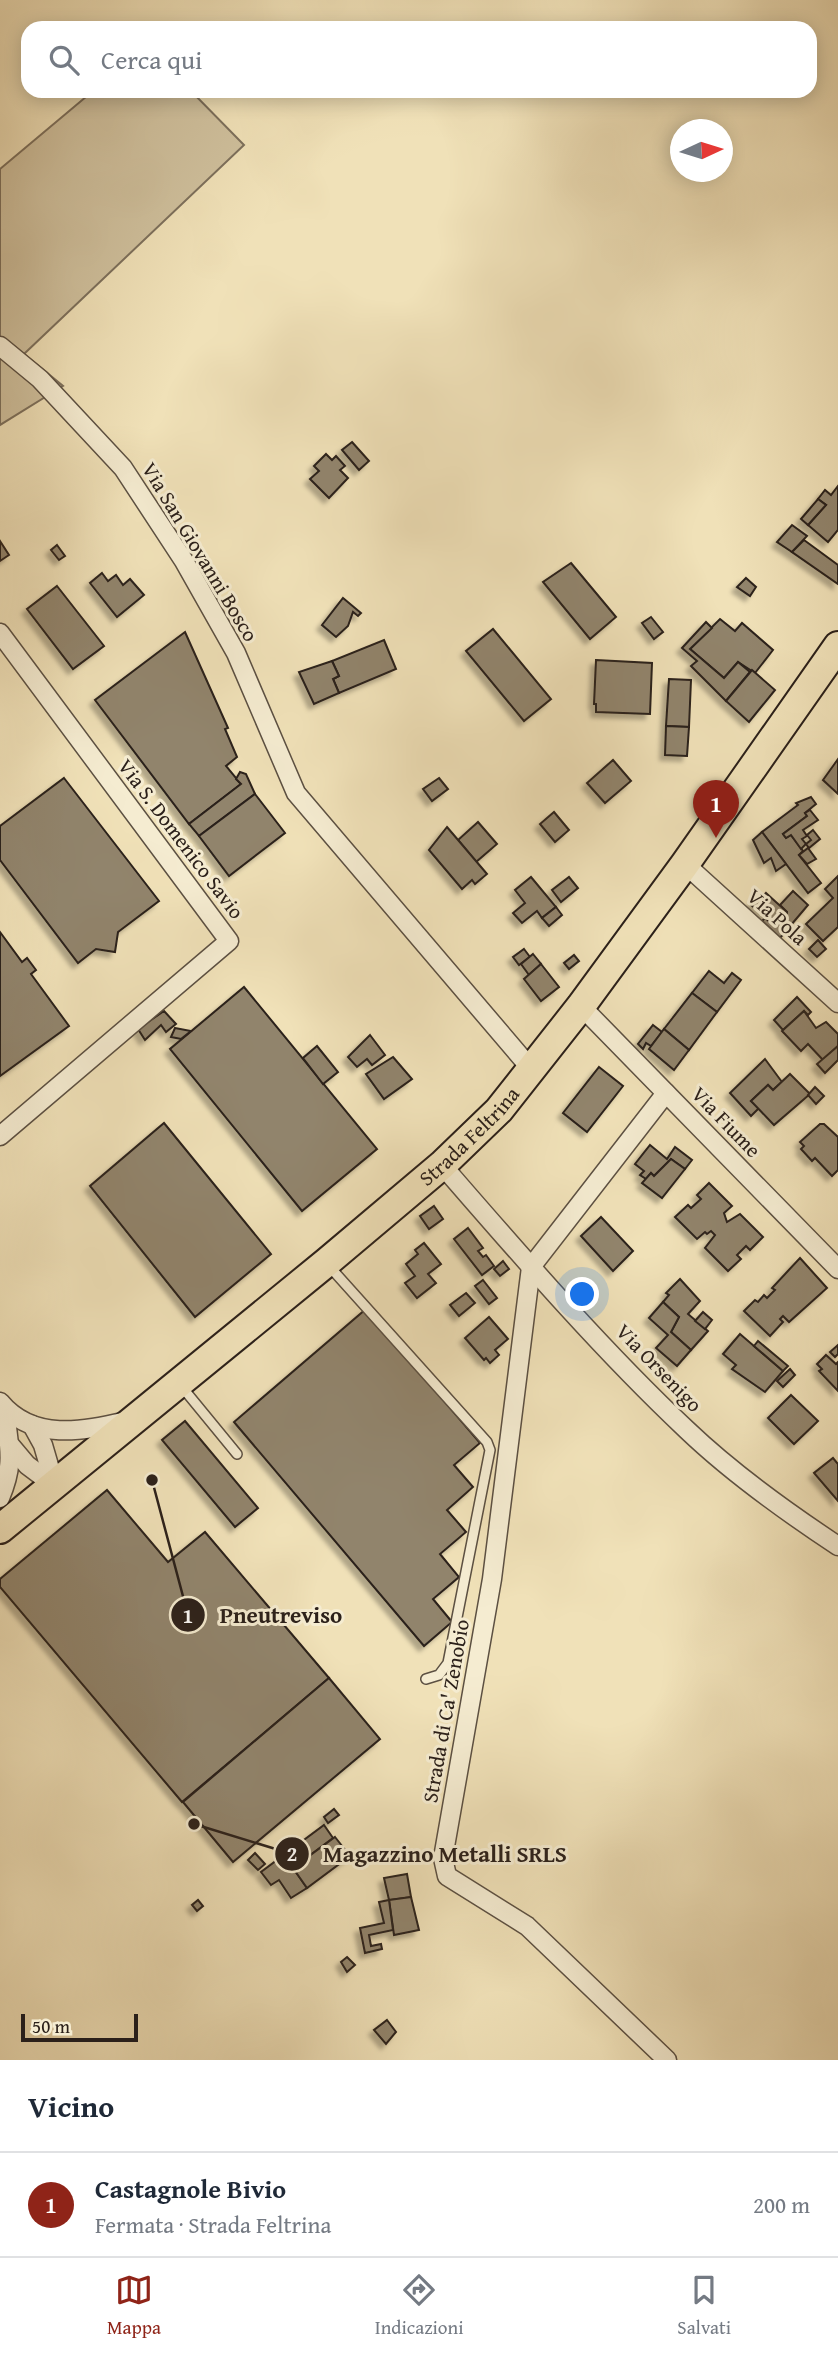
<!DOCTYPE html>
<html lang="it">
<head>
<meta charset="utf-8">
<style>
	body { margin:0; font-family:"Gentium Book Plus",serif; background:#f2f2f3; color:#1f2937 }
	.compass { position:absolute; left:670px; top:119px; width:63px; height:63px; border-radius:50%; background:#fff; box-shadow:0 4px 18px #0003; rotate:86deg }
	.scale { position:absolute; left:21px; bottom:18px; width:117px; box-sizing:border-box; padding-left:7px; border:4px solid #2b201a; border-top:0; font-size:19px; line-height:24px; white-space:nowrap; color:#2b201a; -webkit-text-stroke:5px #f5ecd1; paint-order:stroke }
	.you { position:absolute; left:583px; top:1295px; width:24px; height:24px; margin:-18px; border:5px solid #fff; border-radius:50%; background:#1a73e8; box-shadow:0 0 0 10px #1a73e833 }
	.badge { display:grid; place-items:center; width:46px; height:46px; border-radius:50%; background:#8f2418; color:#fff; font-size:23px; font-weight:700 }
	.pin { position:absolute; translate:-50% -58px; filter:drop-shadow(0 2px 4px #0008) }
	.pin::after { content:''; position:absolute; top:37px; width:24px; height:21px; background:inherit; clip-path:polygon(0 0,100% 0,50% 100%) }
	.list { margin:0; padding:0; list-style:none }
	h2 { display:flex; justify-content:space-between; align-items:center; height:91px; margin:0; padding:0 28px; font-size:30px }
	h2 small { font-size:23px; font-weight:400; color:#747a83 }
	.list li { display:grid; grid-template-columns:46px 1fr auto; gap:21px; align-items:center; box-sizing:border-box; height:105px; padding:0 28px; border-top:2px solid #e0e1e3 }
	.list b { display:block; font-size:26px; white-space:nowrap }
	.list p { margin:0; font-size:23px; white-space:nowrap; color:#747a83 }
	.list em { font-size:23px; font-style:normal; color:#747a83 }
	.icon { flex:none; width:38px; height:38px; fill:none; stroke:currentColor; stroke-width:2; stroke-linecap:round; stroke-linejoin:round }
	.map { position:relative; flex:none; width:838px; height:2060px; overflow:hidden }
	.search { position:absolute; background:#fff; box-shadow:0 4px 18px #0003; left:21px; right:21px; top:21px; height:77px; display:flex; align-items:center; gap:18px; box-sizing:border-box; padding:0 24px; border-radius:21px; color:#747a83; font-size:26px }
	.sheet { height:196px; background:#fff }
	nav { display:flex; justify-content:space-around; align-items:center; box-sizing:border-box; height:98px; border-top:2px solid #e0e1e3; background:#fff; font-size:19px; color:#747a83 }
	nav a { display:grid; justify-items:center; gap:4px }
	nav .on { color:#8f2418 }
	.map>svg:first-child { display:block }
</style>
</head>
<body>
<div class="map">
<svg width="838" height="2060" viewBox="0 0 838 2060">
	<defs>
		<filter id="shadow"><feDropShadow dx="-5" dy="5" stdDeviation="2" flood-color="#0004"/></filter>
	</defs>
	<rect width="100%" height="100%" fill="#f0e1b8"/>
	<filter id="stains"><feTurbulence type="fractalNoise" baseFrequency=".00286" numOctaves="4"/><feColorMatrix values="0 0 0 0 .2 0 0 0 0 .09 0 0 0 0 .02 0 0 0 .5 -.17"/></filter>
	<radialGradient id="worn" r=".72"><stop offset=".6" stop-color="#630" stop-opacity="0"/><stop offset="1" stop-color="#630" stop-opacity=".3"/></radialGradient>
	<polygon fill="#cfc09d" stroke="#7d705c" stroke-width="2" points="93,91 191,91 244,145 24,354 63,386 0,425 0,169"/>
	<g fill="#91846c" stroke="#2b201a" stroke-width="2" filter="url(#shadow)">
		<polygon points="352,442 369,461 359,470 342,450"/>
		<polygon points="326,454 332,460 336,456 345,466 340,470 348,478 329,498 310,479 319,471 314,466"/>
		<polygon points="838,486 838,530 828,542 808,525 826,505 818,499 825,490 831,495"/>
		<polygon points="818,499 826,505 808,525 801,519"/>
		<polygon points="792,525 807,536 792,552 777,542"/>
		<polygon points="804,540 838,565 838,584 792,552"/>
		<polygon points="0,541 9,555 0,561"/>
		<polygon points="57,545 65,556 59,560 51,550"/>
		<polygon points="571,563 616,617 590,639 543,582"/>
		<polygon points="102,573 108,581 116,575 123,585 130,579 144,595 117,617 90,583"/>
		<polygon points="746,578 756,587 750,596 737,587"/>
		<polygon points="57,586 104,646 73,669 27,609"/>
		<polygon points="343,598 361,613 358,616 353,612 348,626 336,637 322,625"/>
		<polygon points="651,617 663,632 654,639 642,623"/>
		<polygon points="720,619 735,631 742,623 773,650 755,673 738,662 724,678 690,649"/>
		<polygon points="706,622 712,628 690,649 724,678 738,662 750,672 726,701 691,666 697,661 682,648"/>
		<polygon points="493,629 551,699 524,721 466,651"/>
		<polygon points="185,632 228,728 225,729 237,757 226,766 241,784 189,824 95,700"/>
		<polygon points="384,640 396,669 339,693 333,679 339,676 332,661"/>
		<polygon points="596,660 652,663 650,714 596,712 596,704 594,704"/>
		<polygon points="332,661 339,676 333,679 339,693 314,704 299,672"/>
		<polygon points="752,670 775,690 749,722 726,701"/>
		<polygon points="669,679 691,680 689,727 666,726"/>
		<polygon points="666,726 689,727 687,756 665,755"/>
		<polygon points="838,759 838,794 823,780"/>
		<polygon points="613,760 631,781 605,803 587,783"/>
		<polygon points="240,772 246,774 255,794 199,836 189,824 241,784 236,779"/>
		<polygon points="64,778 159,901 118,932 115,952 96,949 78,963 0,860 0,826"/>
		<polygon points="439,778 448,789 432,801 423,789"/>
		<polygon points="255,794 285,833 229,876 199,836"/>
		<polygon points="811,797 816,804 805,813 807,816 783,834 786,838 791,835 803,851 799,855 821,883 808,893 762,832 798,805 796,803"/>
		<polygon points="810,810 818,820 803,830 807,836 802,839 806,844 801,849 791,835 786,838 783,834 807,816 805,813"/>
		<polygon points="554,812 569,830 555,842 540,824"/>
		<polygon points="478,822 497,844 476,862 458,840"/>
		<polygon points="447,827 487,874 475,884 472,880 462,889 429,850"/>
		<polygon points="813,830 820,839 809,848 806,844 811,840 807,835"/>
		<polygon points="762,832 786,864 776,871 771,858 764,863 753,840"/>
		<polygon points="808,848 816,859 807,864 799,855"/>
		<polygon points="838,876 838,927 823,941 806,924 833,898 825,889"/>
		<polygon points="531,877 556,907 542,918 537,911 522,923 513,913 525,903 515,890"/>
		<polygon points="569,877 578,888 561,902 552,890"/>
		<polygon points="793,891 808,905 780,938 762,921 765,918 775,926 781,918 784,922 787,912 780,905"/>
		<polygon points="766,893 787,912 784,922 781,918 775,926 750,904 759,895 762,897"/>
		<polygon points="556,907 562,915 549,926 542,918"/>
		<polygon points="0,932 22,962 27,958 36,970 31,974 69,1026 0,1076"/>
		<polygon points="818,940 826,949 817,957 809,949"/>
		<polygon points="524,949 530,957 519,965 513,957"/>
		<polygon points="533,954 541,964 529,975 521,964"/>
		<polygon points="574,955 579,961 569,969 564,963"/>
		<polygon points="541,964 559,987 541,1001 524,979"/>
		<polygon points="709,971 724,983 732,973 741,980 717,1012 692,993"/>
		<polygon points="244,987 377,1149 302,1211 170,1049"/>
		<polygon points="692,993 717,1012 689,1050 664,1029"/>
		<polygon points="797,997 811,1012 808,1015 804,1011 783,1030 774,1020"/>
		<polygon points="164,1011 176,1024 166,1032 161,1025 145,1040 138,1029"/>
		<polygon points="804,1011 816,1028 826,1022 838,1034 838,1046 823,1060 808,1044 801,1051 782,1031"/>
		<polygon points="653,1025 662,1032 651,1046 646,1043 643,1049 638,1044"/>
		<polygon points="175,1028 191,1031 181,1039 171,1037"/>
		<polygon points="664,1029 689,1050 674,1070 649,1049"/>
		<polygon points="370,1035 385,1055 372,1065 367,1059 357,1067 348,1057"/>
		<polygon points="317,1046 338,1072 323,1084 303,1058"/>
		<polygon points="838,1046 838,1060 825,1073 817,1064"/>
		<polygon points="393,1057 412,1079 384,1099 366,1074"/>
		<polygon points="765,1059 782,1082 773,1090 768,1085 751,1101 759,1108 751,1116 730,1093"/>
		<polygon points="599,1067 623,1086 587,1132 563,1113"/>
		<polygon points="790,1074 810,1094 774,1125 751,1101 768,1085 773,1090"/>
		<polygon points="815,1087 824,1096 816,1104 808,1095"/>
		<polygon points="164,1123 271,1254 195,1317 90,1186"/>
		<polygon points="820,1124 824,1124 838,1137 838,1170 832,1176 815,1158 812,1161 801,1149 804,1146 800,1142"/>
		<polygon points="650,1145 667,1159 675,1147 692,1160 685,1169 671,1159 654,1176 651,1173 646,1179 640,1175 644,1171 635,1164"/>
		<polygon points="671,1159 685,1169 662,1198 642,1183 651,1173 654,1176"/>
		<polygon points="709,1183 732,1206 724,1213 727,1222 740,1214 763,1237 750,1250 746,1246 737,1255 741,1259 728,1271 705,1248 715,1235 711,1231 707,1234 705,1232 697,1239 675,1217 688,1205 691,1208 701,1199 697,1195"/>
		<polygon points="434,1206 443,1219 429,1229 420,1216"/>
		<polygon points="601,1217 633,1251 613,1271 581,1236"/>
		<polygon points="468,1228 483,1248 478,1251 483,1257 486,1255 494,1266 482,1275 454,1239"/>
		<polygon points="424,1243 441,1264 428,1274 436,1283 417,1298 405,1283 415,1276 406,1264 418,1254 415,1250"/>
		<polygon points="800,1258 827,1288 789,1322 783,1316 780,1319 783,1322 770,1336 744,1311 755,1300 758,1302 764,1295 767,1298 775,1290 772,1288"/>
		<polygon points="503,1261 509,1269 500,1276 494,1269"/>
		<polygon points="680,1279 700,1301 688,1314 708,1331 691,1350 671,1332 679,1317 663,1302 669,1295 666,1293"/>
		<polygon points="483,1280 497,1298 489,1304 475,1286"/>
		<polygon points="466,1293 475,1303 459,1316 450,1305"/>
		<polygon points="663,1302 679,1317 671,1332 691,1350 677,1366 656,1348 668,1335 649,1318"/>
		<polygon points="366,1309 480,1443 454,1465 473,1487 447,1510 466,1532 440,1554 459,1577 433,1599 452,1622 424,1646 234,1422"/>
		<polygon points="703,1312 712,1320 705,1329 695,1321"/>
		<polygon points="489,1317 508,1339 495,1350 499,1355 490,1363 486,1358 484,1360 465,1338"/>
		<polygon points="740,1334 783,1371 765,1392 732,1369 736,1365 723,1354"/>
		<polygon points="758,1341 788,1366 783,1371 754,1346"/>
		<polygon points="838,1345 838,1354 835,1357 830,1352"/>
		<polygon points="826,1355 836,1364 838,1362 838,1391 819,1371 822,1369 817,1364"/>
		<polygon points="790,1369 795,1375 783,1387 777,1381"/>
		<polygon points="791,1395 818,1421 794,1444 768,1418"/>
		<polygon points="185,1421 258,1508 235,1527 162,1440"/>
		<polygon points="833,1458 838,1464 838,1501 814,1473"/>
		<polygon points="107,1490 168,1562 205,1532 329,1678 182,1802 0,1587 0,1579"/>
		<polygon points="329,1678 380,1739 233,1862 183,1802"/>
		<polygon points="334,1809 339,1815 328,1823 324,1817"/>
		<polygon points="324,1825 333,1838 293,1868 307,1888 291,1898 279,1880 271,1885 261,1872"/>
		<polygon points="335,1837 350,1856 307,1888 293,1868"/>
		<polygon points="255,1853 265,1864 258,1870 248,1860"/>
		<polygon points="407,1874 411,1897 389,1900 384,1878"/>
		<polygon points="411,1897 419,1930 394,1935 389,1900"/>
		<polygon points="198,1900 203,1906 197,1911 192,1905"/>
		<polygon points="389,1900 393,1930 369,1935 371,1946 381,1944 382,1949 365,1953 360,1928 384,1923 379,1902"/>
		<polygon points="347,1957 355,1965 347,1972 341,1962"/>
		<polygon points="387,2020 396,2032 386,2044 374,2030"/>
	</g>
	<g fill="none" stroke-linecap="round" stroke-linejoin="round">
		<defs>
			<g id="service">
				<polyline points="329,1266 487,1442 490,1450 448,1663 439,1675 426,1679"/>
				<polyline points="182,1387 237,1454"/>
			</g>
			<g id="minor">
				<polyline points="0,346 40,379 123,468 184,561 236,653 296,793 532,1070"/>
				<polyline points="0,633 229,941 0,1136"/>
				<polyline points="685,864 838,1003"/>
				<polyline points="581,1006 838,1269"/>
				<polyline points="666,1093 531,1267 492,1579 443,1858 447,1876 527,1926 667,2060"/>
				<path d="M442,1165C521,1256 600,1348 687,1430C733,1474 785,1511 838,1546"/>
				<path d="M0,1402C33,1442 83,1431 127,1421"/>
				<polyline points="32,1425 43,1445 55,1486"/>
				<polyline points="11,1446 27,1465 55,1486"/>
				<path d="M0,1498C16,1460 8,1446 5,1409"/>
			</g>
			<g id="primary">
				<path id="s1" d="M0,1529L327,1262L442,1165L499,1110L581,1006L685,864L838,646"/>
			</g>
		</defs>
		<use href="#service" stroke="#5c5042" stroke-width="12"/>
		<use href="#minor" stroke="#5c5042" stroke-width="21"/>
		<use href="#primary" stroke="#2b201a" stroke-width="32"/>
		<use href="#service" stroke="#f5ecd1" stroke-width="9"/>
		<use href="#minor" stroke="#f5ecd1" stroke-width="18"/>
		<use href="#primary" stroke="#f0e1b8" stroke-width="28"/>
	</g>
	<g text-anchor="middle" stroke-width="6" stroke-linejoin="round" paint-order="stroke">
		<g font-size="21" fill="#2b201a" stroke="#f5ecd1">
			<text transform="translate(200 552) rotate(59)" y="7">Via San Giovanni Bosco</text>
			<text transform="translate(181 839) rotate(53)" y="7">Via S. Domenico Savio</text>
			<text transform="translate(777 917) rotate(42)" y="7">Via Pola</text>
			<text transform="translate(726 1122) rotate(46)" y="7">Via Fiume</text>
			<text dy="7" stroke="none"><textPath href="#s1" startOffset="612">Strada Feltrina</textPath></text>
			<text transform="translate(659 1368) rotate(46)" y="7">Via Orsenigo</text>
			<text transform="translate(446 1711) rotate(-80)" y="7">Strada di Ca' Zenobio</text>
		</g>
	</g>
	<path fill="none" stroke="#2b201a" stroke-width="2.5" d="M152 1480L188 1615M194 1824L292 1854"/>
	<g fill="#2b201a" stroke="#f5ecd1" stroke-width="2.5">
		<circle cx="152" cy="1480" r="7"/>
		<circle cx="194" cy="1824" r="7"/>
		<circle cx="188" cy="1615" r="18"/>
		<circle cx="292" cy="1854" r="18"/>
	</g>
	<g font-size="21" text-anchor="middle" font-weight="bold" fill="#fff">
		<text x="188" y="1623">1</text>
		<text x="292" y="1861">2</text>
	</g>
	<g font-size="23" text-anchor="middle" font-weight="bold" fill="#2b201a" stroke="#f5ecd1" stroke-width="6" stroke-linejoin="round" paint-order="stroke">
		<text x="281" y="1623">Pneutreviso</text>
		<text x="445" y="1862">Magazzino Metalli SRLS</text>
	</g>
	<rect width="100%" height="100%" filter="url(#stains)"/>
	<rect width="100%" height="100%" fill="url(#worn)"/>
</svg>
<svg class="compass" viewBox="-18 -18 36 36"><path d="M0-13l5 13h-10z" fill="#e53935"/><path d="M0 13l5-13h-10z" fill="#747a83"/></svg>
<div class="scale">50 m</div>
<div class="you"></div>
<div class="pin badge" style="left:716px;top:838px">1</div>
<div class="search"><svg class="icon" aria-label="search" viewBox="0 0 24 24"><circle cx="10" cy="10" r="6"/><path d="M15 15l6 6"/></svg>Cerca qui</div>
</div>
<section class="sheet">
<h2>Vicino<small></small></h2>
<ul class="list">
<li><span class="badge">1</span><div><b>Castagnole Bivio</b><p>Fermata · Strada Feltrina</p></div><em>200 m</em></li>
</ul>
</section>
<nav>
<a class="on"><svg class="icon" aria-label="map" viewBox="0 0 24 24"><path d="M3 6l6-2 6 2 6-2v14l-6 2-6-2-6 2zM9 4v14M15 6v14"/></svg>Mappa</a>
<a><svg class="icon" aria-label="directions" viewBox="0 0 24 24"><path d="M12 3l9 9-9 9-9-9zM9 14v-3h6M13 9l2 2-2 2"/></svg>Indicazioni</a>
<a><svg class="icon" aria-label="saved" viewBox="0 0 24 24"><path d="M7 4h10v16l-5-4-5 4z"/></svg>Salvati</a>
</nav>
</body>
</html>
